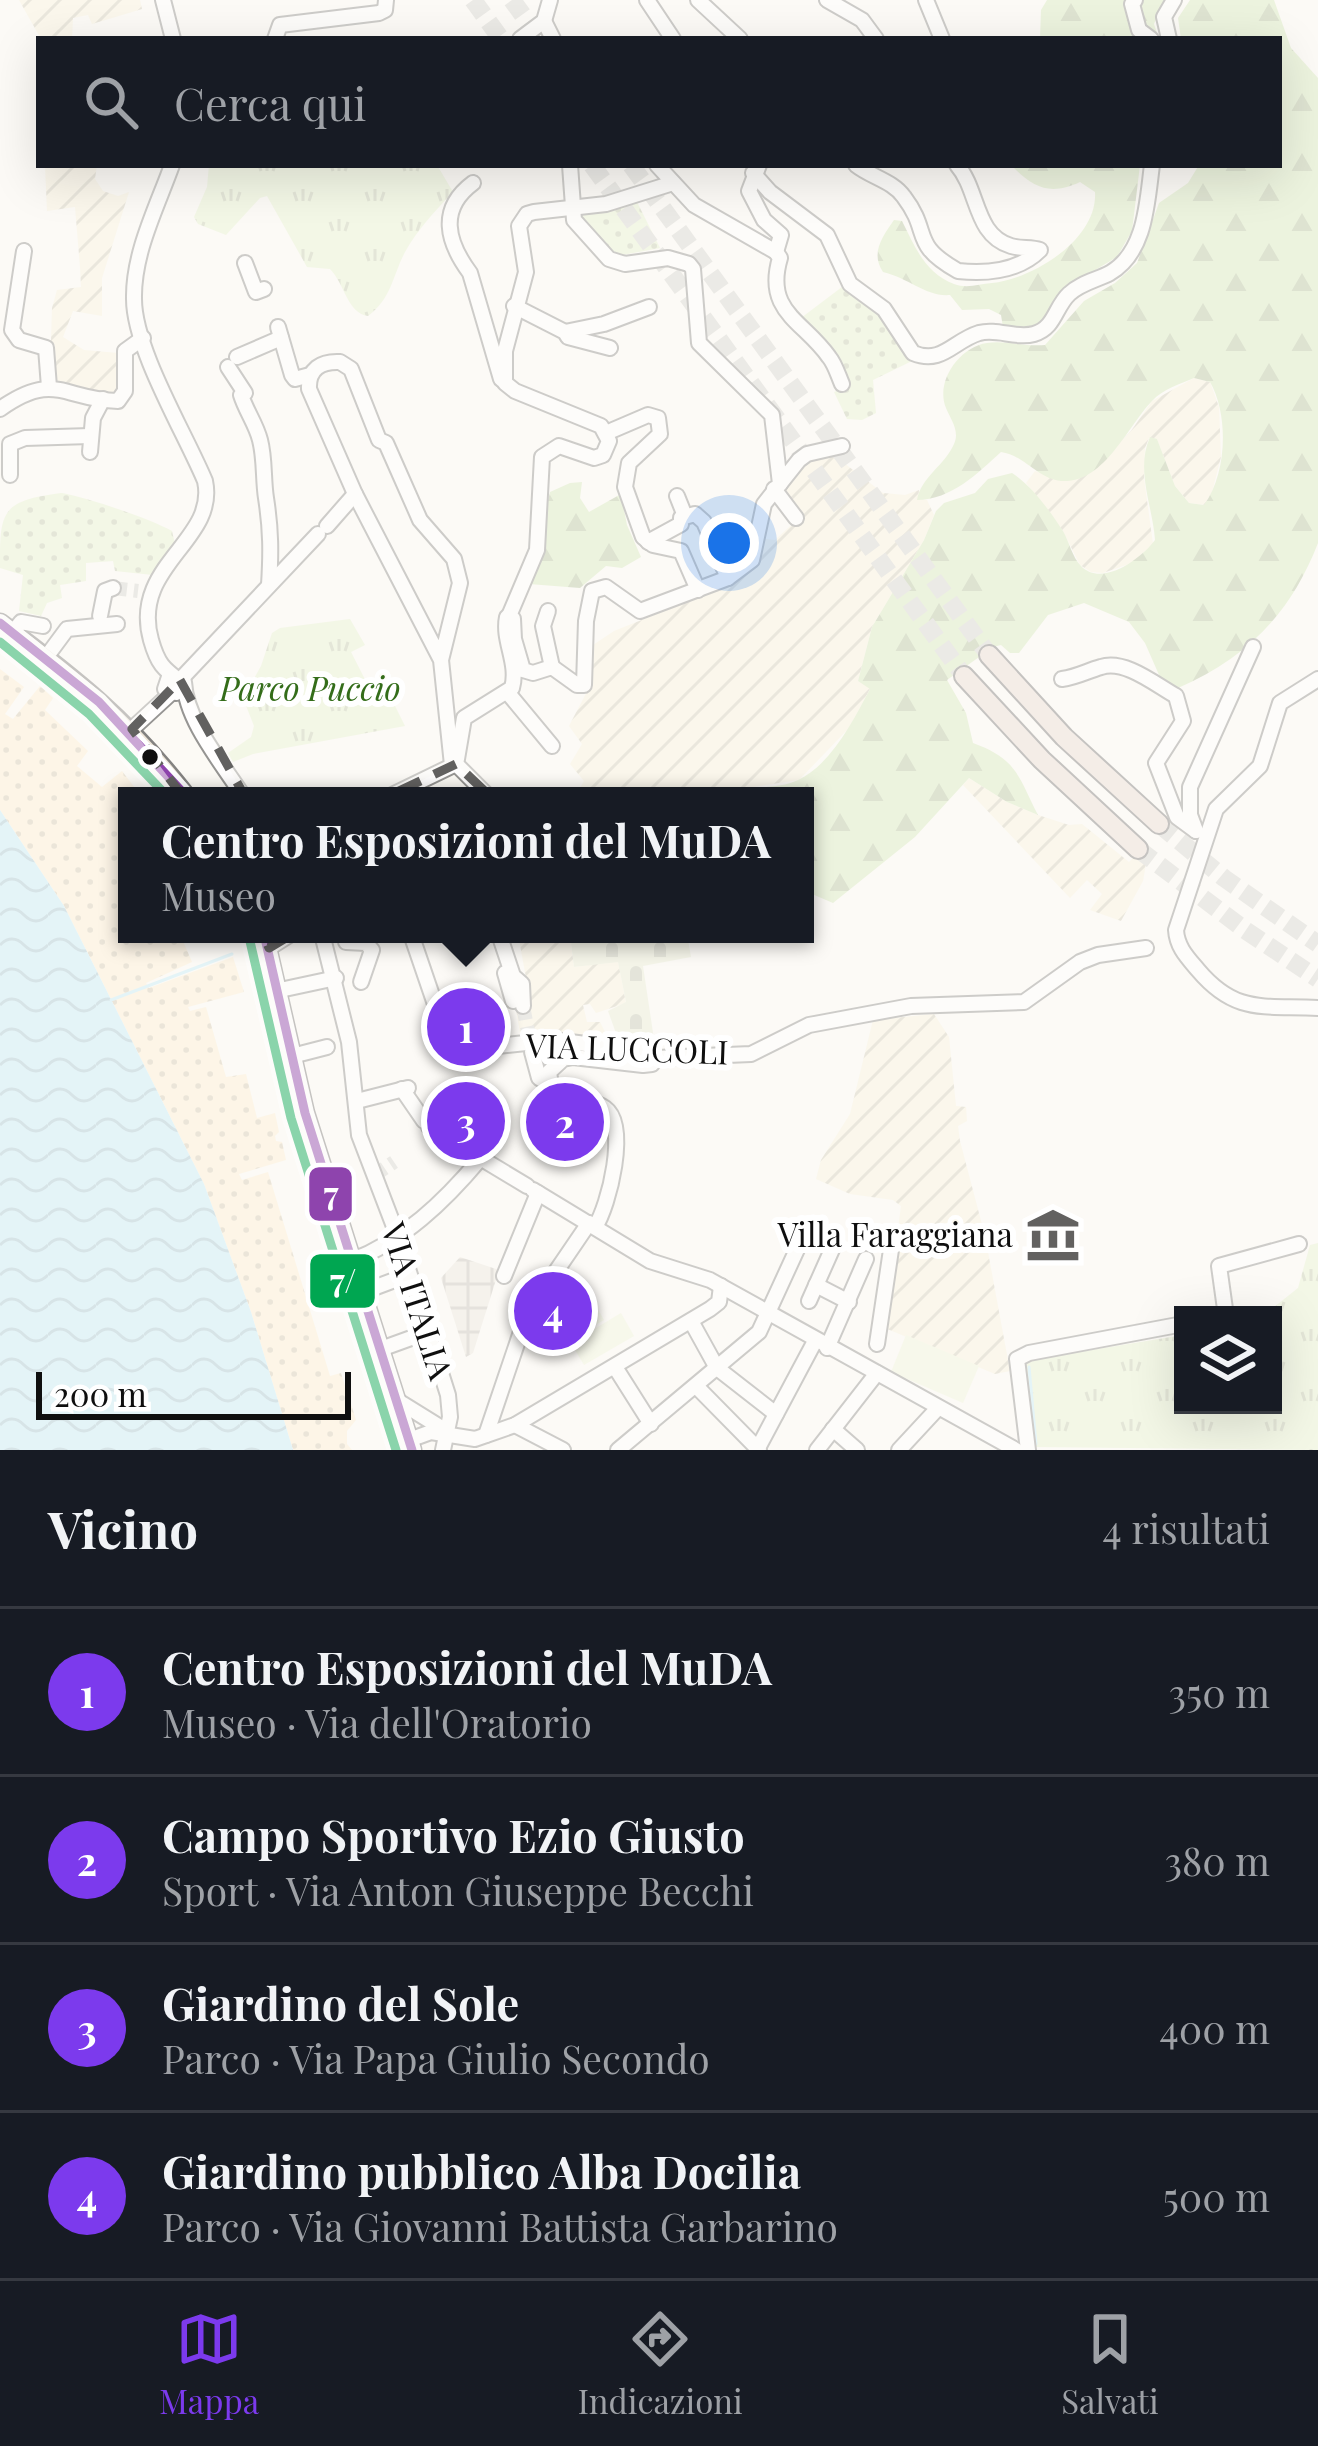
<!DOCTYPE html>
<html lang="it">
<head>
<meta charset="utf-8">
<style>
	body { margin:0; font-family:"Playfair Display",serif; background:#20242c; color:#f1f3f6 }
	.controls { position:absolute; right:36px; bottom:36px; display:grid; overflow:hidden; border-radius:0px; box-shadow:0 12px 48px #0002 }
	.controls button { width:108px; height:108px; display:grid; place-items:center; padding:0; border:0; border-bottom:3px solid #363941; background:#171b24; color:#f1f3f6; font:60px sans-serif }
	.scale { position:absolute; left:36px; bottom:30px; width:315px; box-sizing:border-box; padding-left:12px; border:6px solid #0f0f0f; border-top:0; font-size:33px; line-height:42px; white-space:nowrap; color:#0f0f0f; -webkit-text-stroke:9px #fff; paint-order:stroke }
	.you { position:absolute; left:729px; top:543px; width:42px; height:42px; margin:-30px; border:9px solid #fff; border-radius:50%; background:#1a73e8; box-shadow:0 0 0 18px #1a73e833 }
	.badge { display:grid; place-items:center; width:78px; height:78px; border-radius:50%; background:#7c3aed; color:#fff; font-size:39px; font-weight:700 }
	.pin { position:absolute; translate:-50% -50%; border:6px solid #fff; box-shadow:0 3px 12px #0006 }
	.popup { position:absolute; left:118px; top:787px; width:696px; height:156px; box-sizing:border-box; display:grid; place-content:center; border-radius:0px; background:#171b24; filter:drop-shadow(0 3px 9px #0005); font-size:39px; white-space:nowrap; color:#9ea1a6 }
	.popup b { font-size:45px; color:#f1f3f6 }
	.popup::after { content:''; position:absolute; left:50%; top:100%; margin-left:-24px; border:24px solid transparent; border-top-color:#171b24 }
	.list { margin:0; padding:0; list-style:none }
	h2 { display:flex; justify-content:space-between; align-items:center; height:156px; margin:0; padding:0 48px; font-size:51px }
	h2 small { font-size:39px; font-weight:400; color:#9ea1a6 }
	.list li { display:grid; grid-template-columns:78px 1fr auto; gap:36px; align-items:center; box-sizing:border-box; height:168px; padding:0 48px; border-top:3px solid #363941 }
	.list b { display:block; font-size:45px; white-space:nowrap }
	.list p { margin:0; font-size:39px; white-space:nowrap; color:#9ea1a6 }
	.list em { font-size:39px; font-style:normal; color:#9ea1a6 }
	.icon { flex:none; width:66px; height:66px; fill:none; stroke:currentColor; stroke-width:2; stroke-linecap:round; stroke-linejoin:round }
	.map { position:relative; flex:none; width:1318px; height:1450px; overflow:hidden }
	.search { position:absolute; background:#171b24; box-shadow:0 12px 48px #0002; left:36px; right:36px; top:36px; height:132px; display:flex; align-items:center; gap:30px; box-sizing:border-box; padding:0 42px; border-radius:0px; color:#9ea1a6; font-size:45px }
	.sheet { height:828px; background:#171b24 }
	nav { display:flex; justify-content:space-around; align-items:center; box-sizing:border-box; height:168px; border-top:3px solid #363941; background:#171b24; font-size:33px; color:#9ea1a6 }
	nav a { display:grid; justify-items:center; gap:6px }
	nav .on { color:#7c3aed }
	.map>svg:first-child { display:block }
</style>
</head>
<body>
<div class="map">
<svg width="1318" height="1450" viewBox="0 0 1318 1450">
	<defs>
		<pattern id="farmland-furrows" width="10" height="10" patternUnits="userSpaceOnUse" patternTransform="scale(3)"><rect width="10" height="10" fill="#faf4e0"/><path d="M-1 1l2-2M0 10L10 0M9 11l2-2" fill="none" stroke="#d5d0bf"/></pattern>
		<pattern id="grass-tufts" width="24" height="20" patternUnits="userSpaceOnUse" patternTransform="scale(3)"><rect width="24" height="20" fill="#e9f3d3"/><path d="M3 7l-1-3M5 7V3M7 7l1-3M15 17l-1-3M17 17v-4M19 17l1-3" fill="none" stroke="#c7cfb4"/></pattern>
		<pattern id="forest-firs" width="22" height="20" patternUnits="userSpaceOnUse" patternTransform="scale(3)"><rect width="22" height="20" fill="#daebc1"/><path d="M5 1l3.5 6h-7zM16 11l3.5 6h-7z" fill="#bac8a5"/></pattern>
		<pattern id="sand-dots" width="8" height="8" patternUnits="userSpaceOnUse" patternTransform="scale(3)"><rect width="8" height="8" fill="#fef0d5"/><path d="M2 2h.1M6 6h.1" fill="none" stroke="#d8cdb6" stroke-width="1.8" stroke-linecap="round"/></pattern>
		<pattern id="cemetery-stones" width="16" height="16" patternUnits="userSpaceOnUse" patternTransform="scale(3)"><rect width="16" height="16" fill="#eaeed8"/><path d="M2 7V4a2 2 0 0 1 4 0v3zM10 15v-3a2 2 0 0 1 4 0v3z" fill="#c8cbb8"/></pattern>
		<pattern id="garden-dots" width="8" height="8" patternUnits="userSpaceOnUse" patternTransform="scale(3)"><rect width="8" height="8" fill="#e9f3d3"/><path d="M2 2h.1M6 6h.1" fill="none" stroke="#c7cfb4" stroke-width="1.8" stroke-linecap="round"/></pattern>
		<pattern id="plaza-grid" width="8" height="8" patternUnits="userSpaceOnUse" patternTransform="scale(3)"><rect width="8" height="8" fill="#ede8e0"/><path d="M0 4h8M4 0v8" fill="none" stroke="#cac6bf"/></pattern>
		<pattern id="water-waves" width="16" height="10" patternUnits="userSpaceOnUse" patternTransform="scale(3)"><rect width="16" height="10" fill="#c8edf9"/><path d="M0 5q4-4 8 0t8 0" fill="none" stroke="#abcad4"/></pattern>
	</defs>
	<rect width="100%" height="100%" fill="#fcfaf5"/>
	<g fill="url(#farmland-furrows)">
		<polygon points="19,0 140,0 142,9 92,24 88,15 73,18 72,39 41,39"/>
		<polygon points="45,165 97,165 95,179 103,191 118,196 129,192 102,278 102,316 73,311 63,337 84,350 118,353 120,392 116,396 59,384 56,376 55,345 51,341 52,308 57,290 81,287 80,267 75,207 47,211"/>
		<polygon points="1194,378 1210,382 1219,407 1221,457 1211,496 1205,505 1189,503 1175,486 1157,439 1149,438 1145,448 1144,478 1153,544 1132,563 1103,573 1091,572 1080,565 1063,531 1026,483 1035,471 1061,481 1089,474 1131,431 1152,401"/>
		<polygon points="831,453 883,493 905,495 919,490 918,500 927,500 934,515 924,540 872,627 858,681 871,687 849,728 799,780 733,790 722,796 592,796 580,788 584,781 570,764 582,744 569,726 591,684 589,653 593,645 614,631 707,594 742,570 759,538 775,540 800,517 781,489 812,460"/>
		<polygon points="969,778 1007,802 1038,815 1069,825 1082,824 1129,862 1138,853 1147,858 1143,881 1121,921 1090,910 1102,894 1087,880 1070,898 963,785"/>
		<polygon points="518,934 570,934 574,967 618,961 626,1003 596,1013 590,1004 583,1005 587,1022 600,1022 612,1046 521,1039 516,1009 531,1005"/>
		<polygon points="934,1014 949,1037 956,1106 966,1107 967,1121 958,1126 960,1141 985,1236 1010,1371 995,1374 885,1328 901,1206 893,1200 850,1194 816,1179 821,1160 850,1114 873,1020"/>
	</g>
	<g fill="url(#grass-tufts)">
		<path d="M209,165H437L453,192C435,211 418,229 405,252C392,277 392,298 368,316C347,313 345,284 330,269L307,267L267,196L260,198L226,235L198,224L194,217L207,187Z"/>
		<polygon points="350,619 365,645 351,652 374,697 390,696 405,726 253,754 233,762 228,753 251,737 254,726 243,698 261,666 272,633 280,628"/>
		<polygon points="1318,1243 1318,1450 1033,1447 1025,1361 1183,1335 1183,1405 1273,1405 1273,1315 1264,1315 1298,1288 1310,1245"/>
	</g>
	<g fill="url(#forest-firs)">
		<polygon points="1047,0 1164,0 1154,24 1159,39 1040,39 1041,10"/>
		<path d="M1190,0H1274L1291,48L1318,78V543C1291,613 1247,658 1178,688L1163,684L1145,643L1129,622L1084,603L1048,615L1019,653H1010L1001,645L993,647L947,680L966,713L973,743C1017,759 1018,776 1038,815L1007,802L969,778L915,837L833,903L805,891V796H722C746,784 775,791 798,780C831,765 854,719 870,689L858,681L872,627L924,540L936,511L944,503L975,493L988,479L1012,473C1032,486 1050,511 1063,531C1069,541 1072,557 1081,566C1102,588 1142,558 1155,540C1153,507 1135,470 1150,437L1157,439L1175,486L1189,503L1204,505C1227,474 1229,415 1210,382L1194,378C1180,384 1163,389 1152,401C1127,427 1104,484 1061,481C1038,479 1024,455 1001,452C978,473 951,500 917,500C921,477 945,465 954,444C960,431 951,420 946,408C935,382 959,347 987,343C1005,340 1026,347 1045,345L1084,301L1115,283L1137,263L1159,203L1188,183L1199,165H1279V39H1181L1178,18Z"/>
		<path d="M1011,165H1140L1132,231L1117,257L1065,288L1040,324L1016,330L1003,327L1001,315L989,309L962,310L950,295C926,297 909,278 883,272C870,253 883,236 894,220L902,221C915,247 925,273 954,284C967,289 979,284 992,283C1033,279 1098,239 1095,192L1080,182C1050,196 1033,188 1011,165Z"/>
		<polygon points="582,482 580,498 589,512 621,494 627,525 641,557 622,568 606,566 580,588 529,584 550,492 570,483"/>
	</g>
	<polygon fill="url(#sand-dots)" points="0,669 24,687 5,714 13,719 40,686 53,698 45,710 88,751 77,766 102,787 122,771 141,796 127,796 127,934 180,934 192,962 146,983 149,988 233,957 244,992 188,1007 190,1011 206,1007 226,1077 246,1074 257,1118 275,1113 279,1132 275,1136 276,1141 282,1142 286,1160 239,1174 242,1180 268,1172 330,1376 341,1373 356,1420 347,1431 347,1444 352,1450 293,1450 251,1312 204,1184 64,906 0,810"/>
	<polygon fill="url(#cemetery-stones)" points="570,934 687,934 691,957 643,966 655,1046 636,1050 621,1047 608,1011 626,1002 618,962 574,967"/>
	<g fill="url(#garden-dots)">
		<polygon points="636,200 660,248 617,256 578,216"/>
		<path d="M842,287C853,301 871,305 883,318C896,332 898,348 912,361L873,380L876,413L862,420L847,419L834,392L847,387L797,321Z"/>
		<path d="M61,493C83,496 151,519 172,531L175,544L153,575L115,571L113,561L86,563V581L60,585L62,598L47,603L41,616L19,611L23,575L0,568C0,512 0,501 61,493Z"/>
	</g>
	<g fill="#f2f7dd">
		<polygon points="537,1095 602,1115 592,1148 527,1128"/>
		<polygon points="591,1297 604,1320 555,1348 542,1326"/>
		<polygon points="621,1313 634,1336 584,1365 571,1343"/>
		<polygon points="906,1335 979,1366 963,1403 891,1372"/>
	</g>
	<polygon fill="url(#plaza-grid)" points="460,1257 499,1270 473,1353 466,1357 441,1278"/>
	<polygon fill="url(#water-waves)" points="0,810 64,906 204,1184 251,1312 293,1450 0,1450"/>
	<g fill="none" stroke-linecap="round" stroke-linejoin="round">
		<g stroke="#c8edf9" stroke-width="3">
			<polyline points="111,1000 232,954"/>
			<polyline points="1029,1367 1036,1444"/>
		</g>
		<g stroke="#d8d7d2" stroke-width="14" stroke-dasharray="14 7" stroke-linecap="butt">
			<polyline points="113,588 138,591"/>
			<polyline points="523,1006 532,1052"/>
			<polyline points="373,1176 394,1162"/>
		</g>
		<g stroke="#d8d7d2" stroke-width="18" stroke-dasharray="18 9" stroke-linecap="butt">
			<polyline points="473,0 501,39"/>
			<polyline points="512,0 540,39"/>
			<polyline points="592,165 964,676"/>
			<polyline points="631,165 989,655"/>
			<polyline points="1159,824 1224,878 1318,944"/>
			<polyline points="1138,849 1245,930 1318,979"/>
		</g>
		<defs>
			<g id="minor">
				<polyline points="163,0 173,39"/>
				<polyline points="647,0 673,39"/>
				<polyline points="698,0 740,39"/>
				<polyline points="827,0 862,20 876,39"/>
				<polyline points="926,0 942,39"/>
				<polyline points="1135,0 1132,4 1139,30 1151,39"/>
				<polyline points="544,21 553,39"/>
				<polyline points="275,39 280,25 379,13 385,10 386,0"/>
				<polyline points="520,39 544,21 550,0"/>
				<polyline points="1169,39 1164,17 1174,0"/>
				<polyline points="570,165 574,220 609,259 625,264 668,258 689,264 693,269 699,343 772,415 780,484"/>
				<polyline points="657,165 694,205 776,252 781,235 764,220 749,191 759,165"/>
				<path d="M856,165C871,177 893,181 904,197C932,234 909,243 958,271C987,274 1019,271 1040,250C1031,247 1021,249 1011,246C974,235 979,190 957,165"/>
				<path d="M753,173L770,192L827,235L850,284L884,309L913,353C942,365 953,341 979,333C997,328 1016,339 1034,334C1055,328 1055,307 1069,294C1080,283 1097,280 1110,273C1146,252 1147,202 1152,165"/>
				<path d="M473,183C438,209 447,242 470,273L501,379"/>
				<polyline points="24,251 12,330 19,340 46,348 49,387"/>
				<path d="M776,252L780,258C764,312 804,321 829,357C835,364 838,375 842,384"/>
				<polyline points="245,263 256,292 264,289"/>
				<polyline points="514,306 565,332 568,337 610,348"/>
				<polyline points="278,327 292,375 295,379 310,375"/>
				<polyline points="565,332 604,324 649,307"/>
				<polyline points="237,357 281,338"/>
				<path d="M228,367L245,393L241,395C246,411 256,424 260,440C265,459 263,479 266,498C271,530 271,553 269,585"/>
				<path d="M0,409C55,370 64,400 118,401L125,391V351L143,338"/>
				<polyline points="606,433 648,415 658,418 660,434 629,463 625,487 643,537 653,545 681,551 698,590"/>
				<polyline points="90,452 93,418 103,399"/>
				<polyline points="10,475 10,444 25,438 90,436"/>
				<polyline points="774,489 796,518"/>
				<polyline points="677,496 685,516"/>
				<polyline points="327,526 355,494"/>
				<polyline points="648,542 681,524 681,518 695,514 704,522 728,578"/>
				<polyline points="548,611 543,626 552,667"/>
				<polyline points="100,616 105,591 113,588"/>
				<polyline points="509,616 537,550 542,457 559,446 594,458 603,455 609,441 601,426 515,391 505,383 505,351 526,272 519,226 527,214 534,212 606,204 673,183"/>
				<polyline points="13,632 21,622 43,626"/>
				<polyline points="47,656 67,629 117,624"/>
				<path d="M441,660L355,494L309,389C308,369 321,361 340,362L351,369L379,440L386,443L420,520L454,559L460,583L441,660L452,765"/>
				<path d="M169,677L165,689L176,693L181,682C164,669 158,665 151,640C130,565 218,541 205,481C185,433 134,349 134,299C133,253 157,207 172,165"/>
				<path d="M1062,679C1077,677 1087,671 1101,667C1125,659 1156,685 1176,696L1183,721L1156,763L1177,817L1196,831"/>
				<path d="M1318,679L1280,703L1260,766L1216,809L1176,930C1177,947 1187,957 1198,970C1236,1015 1264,1005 1318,1008"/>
				<polyline points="180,680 318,534"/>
				<path d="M184,682C186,721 222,763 243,796"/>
				<polyline points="508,693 552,746"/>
				<polyline points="132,729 170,694"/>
				<path d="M457,759L464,718L512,688C519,663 502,641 507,617L513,619L514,639L523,670L533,673L552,667L577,685H584L586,621L592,591L606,587L640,611L728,578L752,560L764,504L799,460L807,454L842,446"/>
				<polyline points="456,764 488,796"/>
				<polyline points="390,796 456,764"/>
				<polyline points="1196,831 1190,815 1190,787 1253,647"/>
				<polyline points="322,934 349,1042 359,1135 398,1237 448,1395 450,1417 443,1450"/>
				<polyline points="411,934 451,1051"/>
				<polyline points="499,934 513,976 522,984 523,1006"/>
				<polyline points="346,942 366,943 372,950 361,982"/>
				<polyline points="269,948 291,934"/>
				<polyline points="505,973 513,1001"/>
				<polyline points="280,990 336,978"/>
				<polyline points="532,1052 539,1078 551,1085"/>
				<polyline points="292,1056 327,1047"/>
				<polyline points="447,1056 451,1051 554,1040 650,1052 656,1058 751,1054 809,1025 911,1006 1024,1002 1080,962 1098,955 1146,948"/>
				<polyline points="402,1089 424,1121"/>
				<polyline points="357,1101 408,1088"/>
				<polyline points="458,1104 485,1105"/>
				<polyline points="452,1107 465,1132 459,1147"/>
				<polyline points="429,1127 527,1186"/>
				<polyline points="533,1190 650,1261 710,1280 1016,1450"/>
				<path d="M595,1227C609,1206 629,1125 605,1108C589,1097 567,1096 551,1085L549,1072L563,1059L573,1057L643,1065L652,1064L656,1058"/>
				<path d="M351,1261C403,1241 444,1202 480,1159"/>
				<polyline points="504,1276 538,1193"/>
				<polyline points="816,1285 849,1302"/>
				<polyline points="360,1293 408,1275"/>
				<polyline points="1220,1315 1225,1309 1219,1266 1299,1244"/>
				<polyline points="691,1321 717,1368 776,1414"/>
				<polyline points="877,1344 892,1243"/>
				<polyline points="827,1348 866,1259"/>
				<polyline points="378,1350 425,1333"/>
				<polyline points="615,1367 651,1424"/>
				<polyline points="697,1387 759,1450"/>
				<polyline points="398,1401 448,1432"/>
				<polyline points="515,1425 563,1450"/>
				<polyline points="833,1429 857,1450"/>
				<polyline points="486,1435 527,1314 589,1223"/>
				<polyline points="409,1440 431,1432 475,1439 515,1425 710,1309 719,1302 721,1286"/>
				<polyline points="758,1448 815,1341"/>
				<polyline points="618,1450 759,1332 805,1232 834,1245 809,1301"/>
				<polyline points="817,1450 877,1373"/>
				<polyline points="899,1450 938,1408"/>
				<polyline points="1028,1450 1017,1359 1029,1353 1183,1324"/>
			</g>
			<g id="major">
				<path d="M0,623C76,680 127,720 186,796"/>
				<polyline points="264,934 305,1113 412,1450"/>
			</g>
			<g id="highway">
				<polyline points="989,655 1064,737 1159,824"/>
				<polyline points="964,676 1042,760 1138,849"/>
			</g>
		</defs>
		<use href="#minor" stroke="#969593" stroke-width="18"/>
		<use href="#major" stroke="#838280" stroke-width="21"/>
		<use href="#highway" stroke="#838280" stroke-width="22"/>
		<use href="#minor" stroke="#fffefe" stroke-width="14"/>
		<use href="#major" stroke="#eee6d9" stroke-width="16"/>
		<use href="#highway" stroke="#ebddd6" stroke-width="18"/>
		<defs>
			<g id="bus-1">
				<polyline points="0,623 99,702 186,796"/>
				<polyline points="264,934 305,1113 412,1450"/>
			</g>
			<g id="bus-2">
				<polyline points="0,642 89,714 167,796"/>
				<polyline points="249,937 291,1118 396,1450"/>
			</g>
		</defs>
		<use href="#bus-1" stroke="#fff" stroke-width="18"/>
		<use href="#bus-2" stroke="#fff" stroke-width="18"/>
		<use href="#bus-1" stroke="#8e44ad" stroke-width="9"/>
		<use href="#bus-2" stroke="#00a651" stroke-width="9"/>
	</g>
	<path d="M0 0H1318V1450H0ZM180,680L263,829L378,801L456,764L493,799L616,845L657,888L617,890L552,862L440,904L389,890L352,899L269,948L227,855L132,729Z" fill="#fcfaf5" fill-opacity=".55" fill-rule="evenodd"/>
	<path fill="none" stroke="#626160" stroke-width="9" stroke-dasharray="24 15" stroke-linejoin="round" d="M180,680L263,829L378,801L456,764L493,799L616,845L657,888L617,890L552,862L440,904L389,890L352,899L269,948L227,855L132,729Z"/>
	<defs>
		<symbol id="museum-bare" viewBox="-9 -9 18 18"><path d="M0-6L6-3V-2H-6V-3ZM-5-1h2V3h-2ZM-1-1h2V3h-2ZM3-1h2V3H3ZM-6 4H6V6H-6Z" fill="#626160" stroke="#fff" stroke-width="2.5" paint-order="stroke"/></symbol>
	</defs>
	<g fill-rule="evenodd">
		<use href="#museum-bare" x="1015" y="1197" width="76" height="76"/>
	</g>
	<circle fill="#0f0f0f" stroke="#fff" stroke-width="4.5" cx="150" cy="757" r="10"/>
	<g text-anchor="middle" stroke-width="12" stroke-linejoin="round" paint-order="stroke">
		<g font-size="33" font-style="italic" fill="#346d1a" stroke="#fff">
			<text x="310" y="701">Parco Puccio</text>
		</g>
		<g font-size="33" fill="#0f0f0f" stroke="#fff">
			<text transform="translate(627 1049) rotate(2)" y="12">VIA LUCCOLI</text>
			<text transform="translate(417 1301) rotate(72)" y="12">VIA ITALIA</text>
		</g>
		<g font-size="33" fill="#0f0f0f" stroke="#fff" text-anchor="end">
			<text x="1013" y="1247">Villa Faraggiana</text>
		</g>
	</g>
	<g stroke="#fff" stroke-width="4.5">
		<rect x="307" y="1165" width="47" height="58" rx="12" fill="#8e44ad"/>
		<rect x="308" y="1252" width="69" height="58" rx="12" fill="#00a651"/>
	</g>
	<g font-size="33" text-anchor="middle" font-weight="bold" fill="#fff">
		<text x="331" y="1206">7</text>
		<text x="343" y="1293">7/</text>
	</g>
</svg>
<div class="controls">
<button><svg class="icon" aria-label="layers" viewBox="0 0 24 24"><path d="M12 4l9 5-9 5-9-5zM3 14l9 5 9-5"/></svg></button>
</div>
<div class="scale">200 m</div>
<div class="you"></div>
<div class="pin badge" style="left:466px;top:1027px">1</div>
<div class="popup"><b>Centro Esposizioni del MuDA</b>Museo</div>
<div class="pin badge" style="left:565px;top:1122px">2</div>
<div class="pin badge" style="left:466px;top:1121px">3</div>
<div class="pin badge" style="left:553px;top:1311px">4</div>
<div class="search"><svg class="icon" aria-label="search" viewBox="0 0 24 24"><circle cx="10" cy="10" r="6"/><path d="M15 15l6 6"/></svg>Cerca qui</div>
</div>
<section class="sheet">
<h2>Vicino<small>4 risultati</small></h2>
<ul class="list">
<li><span class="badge">1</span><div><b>Centro Esposizioni del MuDA</b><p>Museo · Via dell'Oratorio</p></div><em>350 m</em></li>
<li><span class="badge">2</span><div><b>Campo Sportivo Ezio Giusto</b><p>Sport · Via Anton Giuseppe Becchi</p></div><em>380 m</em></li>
<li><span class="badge">3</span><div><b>Giardino del Sole</b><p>Parco · Via Papa Giulio Secondo</p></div><em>400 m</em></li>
<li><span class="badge">4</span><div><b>Giardino pubblico Alba Docilia</b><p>Parco · Via Giovanni Battista Garbarino</p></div><em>500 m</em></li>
</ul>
</section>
<nav>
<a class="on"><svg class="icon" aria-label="map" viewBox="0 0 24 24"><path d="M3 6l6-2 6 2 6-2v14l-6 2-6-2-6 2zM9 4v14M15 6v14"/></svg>Mappa</a>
<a><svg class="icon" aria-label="directions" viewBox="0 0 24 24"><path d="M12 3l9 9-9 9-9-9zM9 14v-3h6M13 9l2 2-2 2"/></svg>Indicazioni</a>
<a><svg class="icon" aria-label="saved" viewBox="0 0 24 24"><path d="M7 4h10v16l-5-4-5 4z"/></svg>Salvati</a>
</nav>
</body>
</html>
